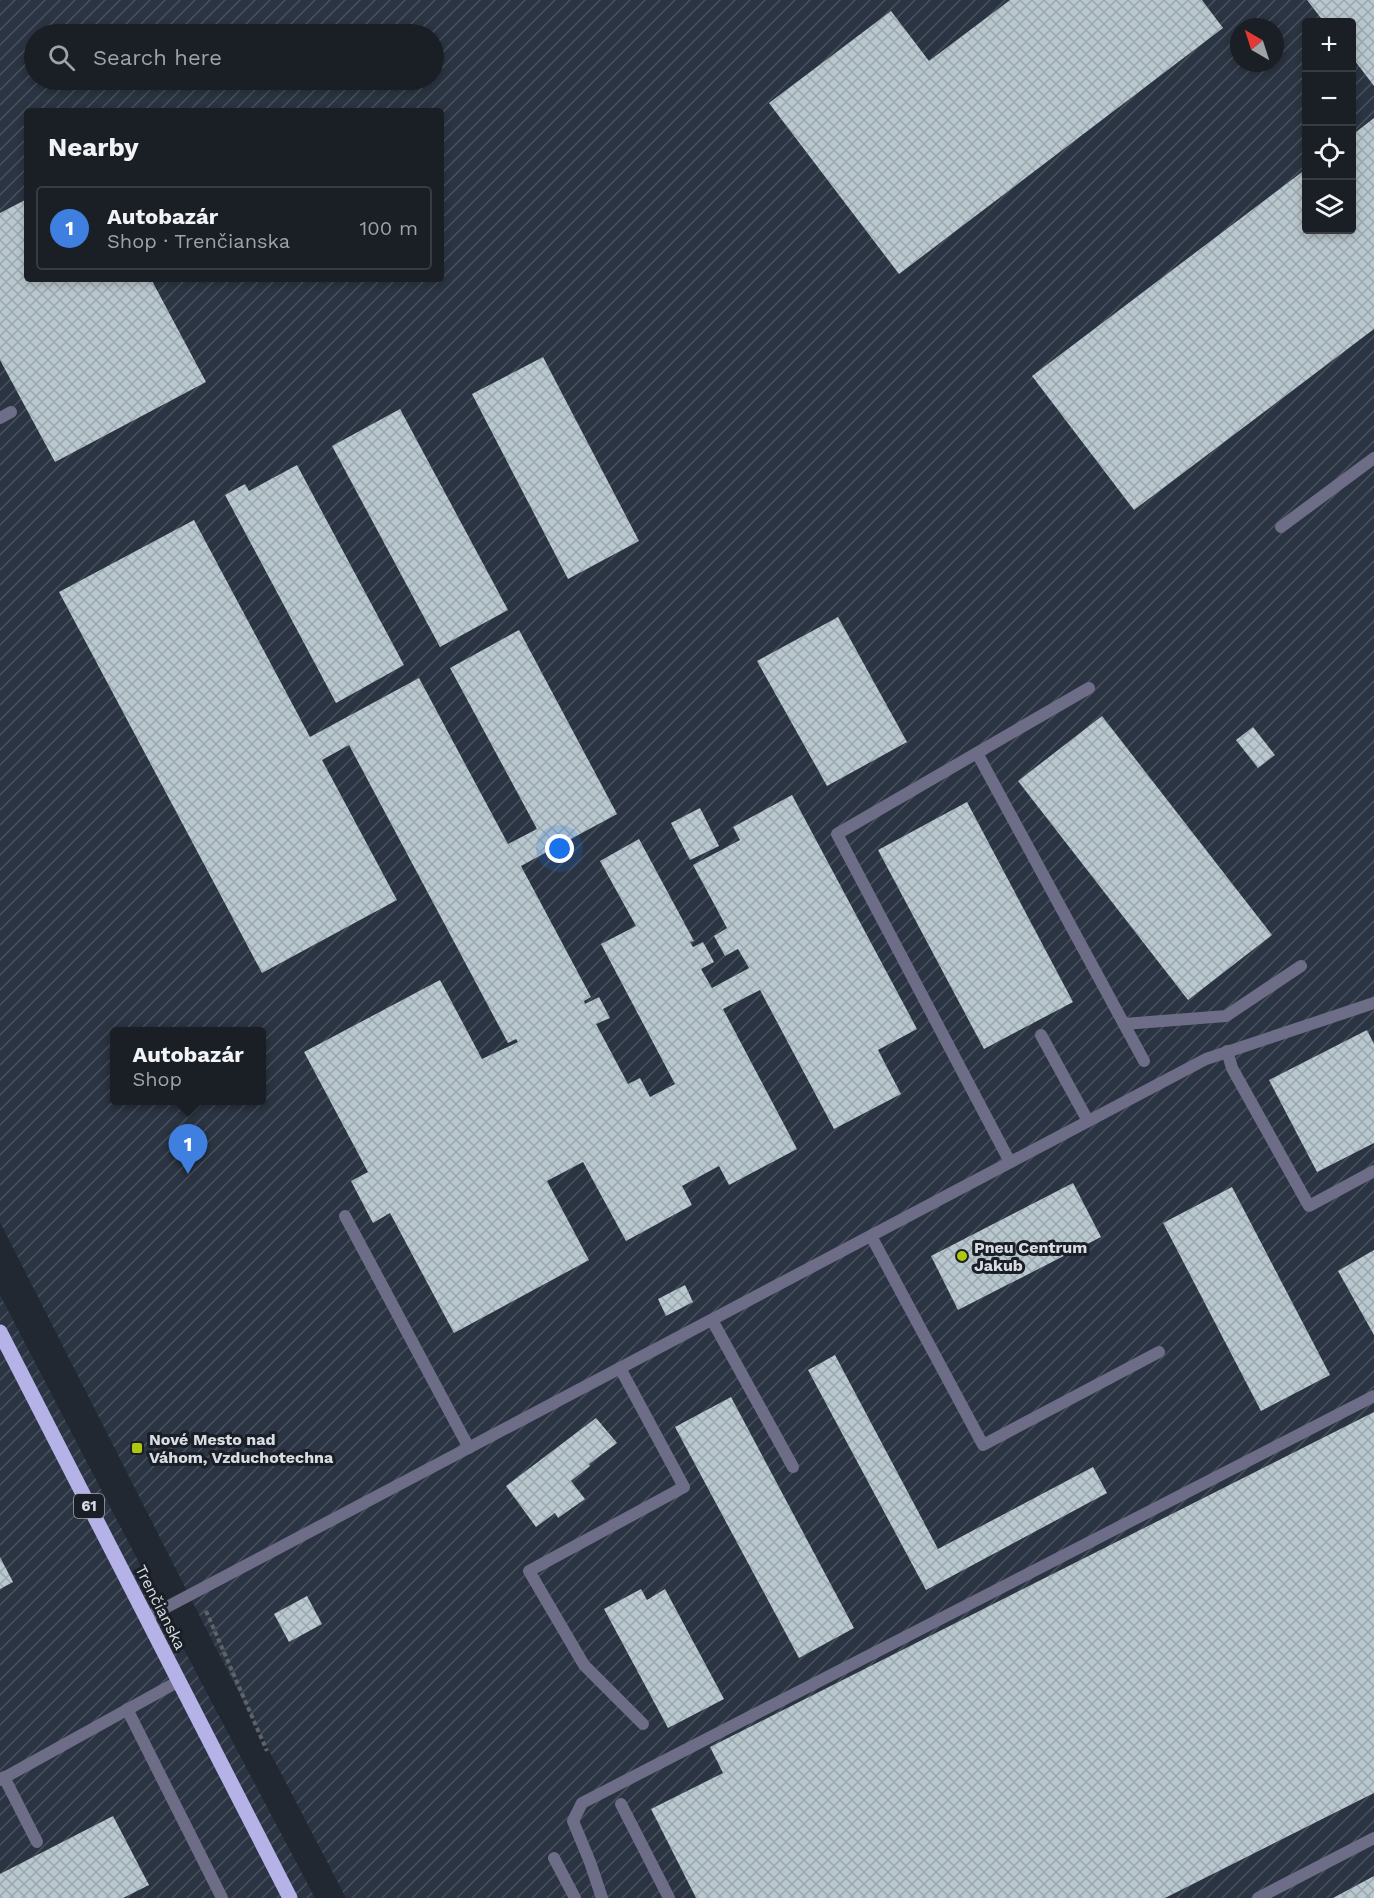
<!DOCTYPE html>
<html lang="en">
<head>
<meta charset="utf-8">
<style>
	body { margin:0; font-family:"Work Sans",sans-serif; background:#23272d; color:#f1f3f6 }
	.controls { position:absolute; right:18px; top:18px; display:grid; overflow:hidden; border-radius:6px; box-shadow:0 3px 9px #0003 }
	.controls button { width:54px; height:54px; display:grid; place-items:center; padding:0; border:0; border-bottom:2px solid #383c42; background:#1a1e25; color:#f1f3f6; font:30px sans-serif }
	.compass { position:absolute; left:1230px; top:18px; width:54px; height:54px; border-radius:50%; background:#1a1e25; box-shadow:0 3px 9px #0003; rotate:321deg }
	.you { position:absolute; left:560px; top:849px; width:21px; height:21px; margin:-15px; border:4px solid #fff; border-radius:50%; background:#1a73e8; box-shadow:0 0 0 9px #1a73e833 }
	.badge { display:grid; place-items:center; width:39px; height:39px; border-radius:50%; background:#aec60c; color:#fff; font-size:20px; font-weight:700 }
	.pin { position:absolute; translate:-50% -50px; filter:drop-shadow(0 2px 3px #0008) }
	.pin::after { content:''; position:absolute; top:32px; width:21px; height:18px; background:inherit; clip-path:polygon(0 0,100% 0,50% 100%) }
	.popup { position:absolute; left:110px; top:1027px; width:156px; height:78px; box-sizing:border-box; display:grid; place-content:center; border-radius:6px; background:#1a1e25; filter:drop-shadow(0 2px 4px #0005); font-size:20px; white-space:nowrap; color:#9fa2a7 }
	.popup b { font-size:22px; color:#f1f3f6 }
	.popup::after { content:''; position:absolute; left:50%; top:100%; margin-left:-12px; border:12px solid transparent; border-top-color:#1a1e25 }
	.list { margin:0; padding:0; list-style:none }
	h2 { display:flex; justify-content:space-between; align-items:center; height:78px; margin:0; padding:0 24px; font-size:26px }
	h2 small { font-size:20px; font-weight:400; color:#9fa2a7 }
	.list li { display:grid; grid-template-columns:39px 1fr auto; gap:18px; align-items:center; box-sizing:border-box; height:84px; margin:0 12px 12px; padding:0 12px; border:2px solid #383c42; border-radius:6px }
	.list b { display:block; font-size:22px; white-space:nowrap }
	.list p { margin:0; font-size:20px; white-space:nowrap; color:#9fa2a7 }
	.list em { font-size:20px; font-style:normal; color:#9fa2a7 }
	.icon { flex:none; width:33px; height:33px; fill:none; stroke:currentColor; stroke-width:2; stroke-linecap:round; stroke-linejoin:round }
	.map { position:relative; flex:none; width:1374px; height:1898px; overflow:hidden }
	.search { position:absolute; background:#1a1e25; box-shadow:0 3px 9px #0003; left:24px; top:24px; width:420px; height:66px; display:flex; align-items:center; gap:15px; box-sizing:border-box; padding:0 21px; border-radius:33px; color:#9fa2a7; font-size:22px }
	.panel { position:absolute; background:#1a1e25; box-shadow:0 3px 9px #0003; left:24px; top:108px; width:420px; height:174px; border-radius:6px }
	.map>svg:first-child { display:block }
</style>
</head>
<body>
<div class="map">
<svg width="1374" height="1898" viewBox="0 0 1374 1898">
	<defs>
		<pattern id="industrial-furrows" width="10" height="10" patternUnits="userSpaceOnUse" patternTransform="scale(1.5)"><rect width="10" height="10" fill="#2b3442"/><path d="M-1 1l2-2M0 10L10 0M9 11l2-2" fill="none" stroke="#49515d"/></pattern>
		<pattern id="building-cross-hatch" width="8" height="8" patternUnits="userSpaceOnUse" patternTransform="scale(1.5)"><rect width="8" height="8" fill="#b9c7ce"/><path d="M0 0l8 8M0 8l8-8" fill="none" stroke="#9ba6ac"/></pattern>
	</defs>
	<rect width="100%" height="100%" fill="#222831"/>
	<g fill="url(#industrial-furrows)" fill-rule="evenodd">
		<path d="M0,0H1374V1898H346L222,1660L0,1222ZM1306,22H1352V230H1306ZM1239,27H1275V63H1239ZM34,34H434V80H34ZM27,111H441V279H27ZM114,1032H262V1100H114Z"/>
		<polygon points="0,1295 200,1680 315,1898 0,1898"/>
	</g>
	<g fill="url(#building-cross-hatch)">
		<polygon points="1010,0 1202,0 1223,28 899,274 769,103 891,11 929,61"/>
		<polygon points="1307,0 1374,0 1374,86 1352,57 1352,22 1324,22"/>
		<polygon points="1374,118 1374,329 1134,510 1032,376 1306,169 1306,230 1352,230 1352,135"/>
		<polygon points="27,199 27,279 151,279 206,382 55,462 0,360 0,213"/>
		<polygon points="543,357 639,541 568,579 472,394"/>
		<polygon points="400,409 508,610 440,647 332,446"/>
		<polygon points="297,465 404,665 336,703 225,495 245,484 249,491"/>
		<polygon points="194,520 310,737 419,678 508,844 537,829 450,668 519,630 617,814 521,866 591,997 584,1001 585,1004 599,997 610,1018 596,1024 628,1084 640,1078 650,1097 675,1084 601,944 636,926 600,861 639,839 694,941 690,942 693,947 703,942 714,962 701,969 712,988 749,968 738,949 725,956 714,936 727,928 693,865 740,840 733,827 792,795 917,1029 878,1050 901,1094 834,1129 760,990 723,1009 797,1149 729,1185 719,1166 682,1186 692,1205 626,1241 583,1162 547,1181 589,1260 454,1333 390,1213 373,1223 351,1181 368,1172 304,1052 440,980 482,1059 518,1042 516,1039 508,1043 349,745 322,760 397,900 262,973 59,592"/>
		<polygon points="838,617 907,742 827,786 757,661"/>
		<polygon points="1102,716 1272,935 1188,1000 1018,781"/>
		<polygon points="1253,727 1275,755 1258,768 1236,740"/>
		<polygon points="967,802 1073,1002 984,1049 878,850"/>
		<polygon points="700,808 719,846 690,860 671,823"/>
		<polygon points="1367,1030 1374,1044 1374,1143 1317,1172 1269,1080"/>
		<polygon points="1073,1183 1101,1237 958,1310 931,1256"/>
		<polygon points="1232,1187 1330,1375 1261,1411 1163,1223"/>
		<polygon points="1374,1250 1374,1335 1338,1271"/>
		<polygon points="685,1285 693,1302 666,1316 658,1299"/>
		<polygon points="835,1355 938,1549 1093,1467 1107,1493 926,1590 808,1370"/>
		<polygon points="731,1397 854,1628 799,1658 675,1427"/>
		<polygon points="1374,1412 1374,1793 1165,1898 696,1898 651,1809 723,1773 710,1747"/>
		<polygon points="596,1418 617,1443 589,1464 590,1466 571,1481 585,1499 558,1518 555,1513 536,1527 506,1486"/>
		<polygon points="0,1557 13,1582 0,1589"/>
		<polygon points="641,1589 647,1600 665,1589 724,1699 668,1728 604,1609"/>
		<polygon points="307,1596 322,1624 289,1642 274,1614"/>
		<polygon points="113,1816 149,1885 123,1898 0,1898 0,1874"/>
		<polygon points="1374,1876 1374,1898 1333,1898"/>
	</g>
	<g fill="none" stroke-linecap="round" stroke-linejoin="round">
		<polyline stroke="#5e636b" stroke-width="4" stroke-dasharray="4.5 3" stroke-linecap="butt" points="206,1611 267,1751"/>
		<g stroke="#6e6d87" stroke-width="12">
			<polyline points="0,418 11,412"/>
			<polyline points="1281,527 1374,458"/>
			<polyline points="977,753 1144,1061"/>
			<polyline points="1124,1024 1226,1016 1301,966"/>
			<polyline points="1041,1035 1088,1121"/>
			<polyline points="1227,1051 1232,1068 1309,1206 1374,1171"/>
			<polyline points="1010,1162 837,834 1089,688"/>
			<polyline points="345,1216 469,1448"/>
			<polyline points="871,1236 983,1445 1159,1352"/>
			<polyline points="712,1320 793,1467"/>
			<polyline points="620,1368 684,1487 529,1571 584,1665 643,1724"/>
			<polyline points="146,1618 1206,1059 1374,1003"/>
			<polyline points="127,1709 222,1898"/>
			<polyline points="4,1777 37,1842"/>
			<polyline points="0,1780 179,1681"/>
			<polyline points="621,1804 669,1898"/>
			<polyline points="554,1858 575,1898"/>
			<polyline points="602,1898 590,1862 573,1821 582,1803 1374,1396"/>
			<polyline points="1258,1898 1374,1838"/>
		</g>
		<polyline stroke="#b5b2e8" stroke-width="15" points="0,1332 290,1898"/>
	</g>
	<g fill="#aec60c" stroke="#191e27" stroke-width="2">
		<circle cx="962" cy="1256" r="6"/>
		<rect x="131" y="1442" width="12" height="12" rx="3"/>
	</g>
	<g text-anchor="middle" stroke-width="6" stroke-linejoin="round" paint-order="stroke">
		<rect fill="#191e27" stroke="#9fa4ab" stroke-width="1.5" x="74" y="1494" width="30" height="24" rx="4.5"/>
		<g font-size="15" font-weight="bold" fill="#d9dde3">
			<text x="89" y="1511">61</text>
		</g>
		<g font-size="16" font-weight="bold" fill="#d9dde3" stroke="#191e27" text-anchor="start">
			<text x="974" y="1253">Pneu Centrum<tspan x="974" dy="18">Jakub</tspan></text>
			<text x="149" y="1445">Nové Mesto nad<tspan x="149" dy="18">Váhom, Vzduchotechna</tspan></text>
		</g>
		<g font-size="16" fill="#d9dde3" stroke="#191e27">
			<text transform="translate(161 1607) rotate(63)" y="6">Trenčianska</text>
		</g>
	</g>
</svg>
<div class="controls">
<button>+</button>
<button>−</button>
<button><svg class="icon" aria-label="locate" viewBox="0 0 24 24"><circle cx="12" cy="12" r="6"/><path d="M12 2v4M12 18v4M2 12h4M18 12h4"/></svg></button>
<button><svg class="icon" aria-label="layers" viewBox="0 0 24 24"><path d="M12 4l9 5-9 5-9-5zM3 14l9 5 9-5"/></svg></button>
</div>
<svg class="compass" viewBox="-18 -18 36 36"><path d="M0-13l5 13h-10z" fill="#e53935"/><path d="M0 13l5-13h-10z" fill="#9fa2a7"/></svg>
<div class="you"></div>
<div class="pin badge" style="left:188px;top:1174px;background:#3f7fe0">1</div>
<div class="popup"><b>Autobazár</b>Shop</div>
<div class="search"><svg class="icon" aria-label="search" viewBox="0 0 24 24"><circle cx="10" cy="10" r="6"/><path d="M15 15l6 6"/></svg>Search here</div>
<section class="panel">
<h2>Nearby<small></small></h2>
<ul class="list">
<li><span class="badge" style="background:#3f7fe0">1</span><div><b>Autobazár</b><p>Shop · Trenčianska</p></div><em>100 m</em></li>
</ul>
</section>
</div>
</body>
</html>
